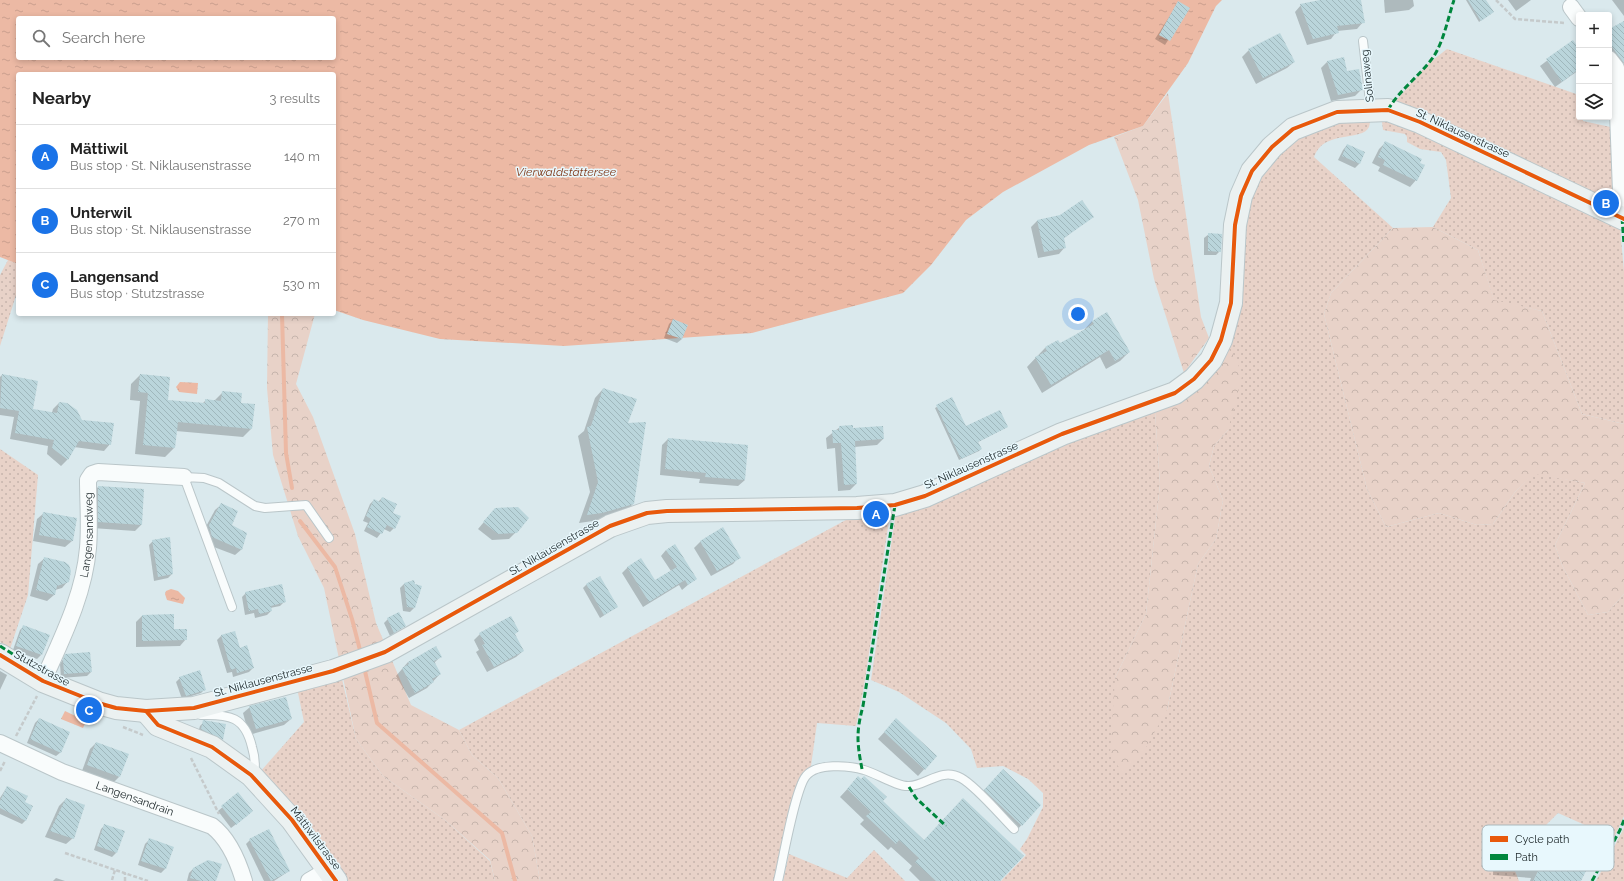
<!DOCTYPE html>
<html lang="en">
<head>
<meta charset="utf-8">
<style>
	body { margin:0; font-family:Raleway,sans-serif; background:#f6f6f6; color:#222 }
	.controls { position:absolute; right:12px; top:12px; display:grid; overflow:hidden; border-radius:4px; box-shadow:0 2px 6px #0003 }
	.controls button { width:36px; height:36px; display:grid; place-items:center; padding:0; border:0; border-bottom:1px solid #e0e0e0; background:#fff; color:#222; font:20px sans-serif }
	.you { position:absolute; left:1078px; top:314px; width:14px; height:14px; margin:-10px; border:3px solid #fff; border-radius:50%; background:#1a73e8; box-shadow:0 0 0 6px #1a73e833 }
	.badge { display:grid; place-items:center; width:26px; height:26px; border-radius:50%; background:#1a73e8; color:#fff; font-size:13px; font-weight:700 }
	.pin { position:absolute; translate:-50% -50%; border:2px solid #fff; box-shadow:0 1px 4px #0006 }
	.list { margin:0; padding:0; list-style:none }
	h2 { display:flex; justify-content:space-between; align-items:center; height:52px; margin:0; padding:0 16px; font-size:17px }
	h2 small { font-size:13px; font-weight:400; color:#767676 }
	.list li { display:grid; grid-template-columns:26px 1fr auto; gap:12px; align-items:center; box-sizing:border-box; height:64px; padding:0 16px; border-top:1px solid #e0e0e0 }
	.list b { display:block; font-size:15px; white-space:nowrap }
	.list p { margin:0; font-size:13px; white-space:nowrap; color:#767676 }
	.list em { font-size:13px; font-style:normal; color:#767676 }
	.icon { flex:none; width:22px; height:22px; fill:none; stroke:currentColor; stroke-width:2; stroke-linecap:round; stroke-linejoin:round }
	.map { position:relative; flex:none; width:1624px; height:881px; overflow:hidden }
	.search { position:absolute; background:#fff; box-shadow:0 2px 6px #0003; left:16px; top:16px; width:320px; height:44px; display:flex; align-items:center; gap:10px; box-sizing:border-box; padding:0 14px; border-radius:4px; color:#767676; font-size:15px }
	.panel { position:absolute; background:#fff; box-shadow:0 2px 6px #0003; left:16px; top:72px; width:320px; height:244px; border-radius:4px }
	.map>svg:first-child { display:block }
</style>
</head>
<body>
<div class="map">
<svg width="1624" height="881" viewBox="0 0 1624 881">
	<defs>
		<pattern id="grass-dots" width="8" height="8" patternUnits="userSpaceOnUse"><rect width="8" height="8" fill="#e8d2c8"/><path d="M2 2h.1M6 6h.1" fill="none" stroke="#c6b4ac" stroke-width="1.8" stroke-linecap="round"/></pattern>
		<pattern id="forest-crowns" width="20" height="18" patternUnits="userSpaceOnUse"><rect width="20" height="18" fill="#e8d2c8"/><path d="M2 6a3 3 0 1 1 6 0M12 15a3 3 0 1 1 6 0" fill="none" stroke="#c6b4ac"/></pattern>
		<pattern id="water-ripples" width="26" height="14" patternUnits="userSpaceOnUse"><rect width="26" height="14" fill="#ecb9a4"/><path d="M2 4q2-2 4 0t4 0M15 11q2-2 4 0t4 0" fill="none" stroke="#ca9f8d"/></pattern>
		<pattern id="building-back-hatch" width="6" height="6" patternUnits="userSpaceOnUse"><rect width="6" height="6" fill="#bad5db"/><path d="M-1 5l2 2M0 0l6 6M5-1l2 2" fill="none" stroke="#9fb7bc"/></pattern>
	</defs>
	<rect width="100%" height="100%" fill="#dae9ed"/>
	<g fill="url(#grass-dots)">
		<polygon points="1447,49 1579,95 1579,117 1583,117 1583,121 1615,128 1615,196 1605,201 1393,104 1429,63"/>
		<polygon points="1386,116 1620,228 1624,271 1624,424 1582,414 1542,311 1494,301 1478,250 1433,227 1451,198 1446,160 1441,152 1420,149 1407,142 1407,137 1405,134 1383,130 1382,122"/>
		<path d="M1370,117C1370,120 1370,124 1369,127C1362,142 1324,129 1314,157L1393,228L1331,293L1324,314L1367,489L1386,527L1439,513L1477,525L1493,524L1515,492L1534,473L1585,483L1555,545L1562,565L1588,615L1608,612L1624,594V816L1614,838L1558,813L1545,826L1539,840L1497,839L1495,869L1515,871L1519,881H1001L1026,855L1020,849L1027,839L1043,807V793L1028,779L1003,766L977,768L971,749L946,723L899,692L871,680L896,512L1039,448L1155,411L1160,484L1146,614L1115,678L1167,710L1198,564L1216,539L1223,500L1209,466L1214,446L1228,430L1226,346L1240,224L1262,166L1309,127Z"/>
		<polygon points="8,260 18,264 18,289 0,346 0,275"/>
		<polygon points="0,449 38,475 28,595 10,649 0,642"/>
		<polygon points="890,514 864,686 856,726 817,723 811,766 800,779 775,881 540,881 532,836 498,778 472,755 459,730 855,515"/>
		<polygon points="342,679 356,739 383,776 445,820 490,861 495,881 345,881 260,772 304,722 297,688"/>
		<polygon points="1624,828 1624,881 1596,881"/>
		<polygon points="874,850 905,881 783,881 789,854 847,878"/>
	</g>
	<g fill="url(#forest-crowns)">
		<polygon points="1168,93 1201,317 1209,338 1184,373 1154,279 1138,200 1114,137 1143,126"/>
		<polygon points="1433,227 1478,250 1494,300 1542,311 1582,414 1624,424 1624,594 1608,612 1588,615 1562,565 1555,545 1585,483 1534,474 1515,492 1493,524 1477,525 1439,513 1386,527 1367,489 1324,314 1331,293 1393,228"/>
		<polygon points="268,314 315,314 296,384 313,417 355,534 376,623 411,705 459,730 472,755 498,778 532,836 540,881 495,881 490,860 445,820 383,776 356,739 324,588 298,536 273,455 267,388"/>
		<polygon points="1226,346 1236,358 1242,376 1228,430 1214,446 1209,466 1223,500 1216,539 1198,564 1167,710 1143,753 1122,772 1110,754 1115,678 1146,614 1160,484 1155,411"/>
	</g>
	<g fill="url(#water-ripples)" fill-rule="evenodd">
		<path d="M0,0H1222L1216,6L1188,63L1143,126L1089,145L1003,192L966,220L931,265L903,293L752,333L564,346L440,339L363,320L334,310V74H18V264L0,257ZM18,18H334V58H18Z"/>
		<polygon points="180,382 198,383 197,394 179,392 176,387"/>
		<polygon points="171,589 178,591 185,598 183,604 167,600 165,594 166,591"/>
		<polygon points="65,711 86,721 83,728 61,719"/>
	</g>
	<g fill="#0003">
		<polygon points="1323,0 1360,0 1363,22 1357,29 1337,31 1331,39 1307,45 1295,12 1301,5"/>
		<polygon points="1384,0 1413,0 1414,6 1409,10 1385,13"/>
		<polygon points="1466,0 1484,0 1491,13 1479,22"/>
		<polygon points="1508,0 1531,0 1516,11"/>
		<polygon points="1612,0 1624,0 1624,16"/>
		<polygon points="1178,3 1188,9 1165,45 1155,39"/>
		<polygon points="1624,22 1624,63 1617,67 1609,58 1609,30"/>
		<polygon points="1279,34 1294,62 1287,68 1256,84 1242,57 1249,50"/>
		<polygon points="1573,41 1579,51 1579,70 1555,87 1540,66"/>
		<polygon points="1327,62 1346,72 1362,89 1355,96 1331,101 1321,68"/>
		<polygon points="1386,142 1419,163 1416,180 1410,187 1378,171 1380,167 1372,163 1379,149"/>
		<polygon points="1347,145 1364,153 1359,164 1355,168 1338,160 1343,150"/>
		<polygon points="1093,216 1063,239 1065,247 1059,254 1038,258 1031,227 1037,221"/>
		<polygon points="1209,234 1220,251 1216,255 1204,255 1204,238"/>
		<polygon points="18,289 18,299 15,298"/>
		<polygon points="673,320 687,325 682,339 677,343 664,338 669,324"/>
		<polygon points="1092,321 1129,352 1120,361 1106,369 1100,357 1042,393 1027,367 1045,348 1057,341 1059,345 1084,330"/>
		<polygon points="2,375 37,382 32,410 52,413 53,409 59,403 110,444 104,451 74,447 67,460 61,466 47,454 48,446 10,439 14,417 0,415 0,377"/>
		<polygon points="140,375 167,401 202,404 205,401 214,401 223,392 240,404 251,429 243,437 176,431 174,448 165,457 135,454 140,401 130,400 131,384"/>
		<polygon points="603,389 627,424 633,504 624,513 593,521 579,523 590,492 578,436 584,431 595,398"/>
		<polygon points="952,399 966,428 1007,427 978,442 981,449 979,451 959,460 935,408"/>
		<polygon points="840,427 883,439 877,445 854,447 856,484 850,490 838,491 835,448 827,449 826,438"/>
		<polygon points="668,439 745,480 738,486 699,483 700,479 660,475 662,445"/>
		<polygon points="98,487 143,490 141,525 135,531 92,528 92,494"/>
		<polygon points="382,498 392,513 394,528 390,532 384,529 377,538 364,531 368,523 363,521 370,504 374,500 378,502"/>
		<polygon points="222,504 242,549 235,555 206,544 203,532 215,510"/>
		<polygon points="44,513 76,519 72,541 65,547 33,541 37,519"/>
		<polygon points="489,516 516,532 509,539 492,540 478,529"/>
		<polygon points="153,541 172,574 168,578 154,581 149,545"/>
		<polygon points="701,541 739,557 733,564 711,576 694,548"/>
		<polygon points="666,550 696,578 682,590 679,585 643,607 622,573 628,567 654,581 671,571 661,556"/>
		<polygon points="45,558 68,581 62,588 55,590 54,595 47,601 30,596 38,564"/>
		<polygon points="404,584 414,608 410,612 403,611 400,588"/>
		<polygon points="587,584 617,607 600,618 583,588"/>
		<polygon points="246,593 284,602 280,606 270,608 271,611 267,615 255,618 254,613 245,615 242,597"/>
		<polygon points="142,616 173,630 186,639 180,646 136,647 136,622"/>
		<polygon points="388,619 405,626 390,636 384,623"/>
		<polygon points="24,626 41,655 37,659 13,650 20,630"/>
		<polygon points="234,632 239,649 253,668 249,672 233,677 232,672 227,673 217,640 221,636"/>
		<polygon points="480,634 523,651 516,657 487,672 476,652 479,650 474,640"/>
		<polygon points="66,655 91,672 87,676 61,678 60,664"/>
		<polygon points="440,657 434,663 440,674 427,688 409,698 396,676 408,662"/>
		<polygon points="0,671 7,675 0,690"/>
		<polygon points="180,678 205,689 201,693 182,699 176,682"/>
		<polygon points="250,707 291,719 284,725 249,735 243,713"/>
		<polygon points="39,719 61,752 56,756 27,743 35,723"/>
		<polygon points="204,722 222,739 218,743 198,733 200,726"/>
		<polygon points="890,726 936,756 918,776 878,739"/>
		<polygon points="96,743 119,777 113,783 82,771 90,749"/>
		<polygon points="1003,771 1040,805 1015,832 978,796"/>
		<polygon points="851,785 881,802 924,841 998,881 920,881 909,870 912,866 891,847 888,850 860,824 864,820 840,797"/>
		<polygon points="7,787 24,802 26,820 22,824 0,814 0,798"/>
		<polygon points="238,794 248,815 231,828 218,811"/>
		<polygon points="66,799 73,838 66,844 45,837 59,806"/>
		<polygon points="105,825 116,853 112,857 94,850 101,829"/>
		<polygon points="1548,828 1580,881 1530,881 1531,878 1493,875 1494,850 1502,843 1536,845 1541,836"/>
		<polygon points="149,840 172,847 165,869 161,873 138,865 145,844"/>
		<polygon points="250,840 289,871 274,881 264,881 246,844"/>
		<polygon points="194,868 215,881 187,881 189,873"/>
		<polygon points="56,878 65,881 53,881"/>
	</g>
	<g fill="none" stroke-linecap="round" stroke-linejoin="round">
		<g stroke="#ecb9a4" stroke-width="4">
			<polyline points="282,314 286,453 292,488"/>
			<polyline points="300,521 335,567 352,619 361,654"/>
			<polyline points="364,667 377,723 502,833 515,881"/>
		</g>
	</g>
	<g fill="url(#building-back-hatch)">
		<polygon points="1320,0 1361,0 1365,23 1337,26 1339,33 1313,39 1300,4"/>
		<polygon points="1468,0 1486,0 1494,12 1481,21"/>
		<polygon points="1178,1 1190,8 1170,41 1159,35"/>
		<polygon points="1624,21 1624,63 1609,43 1609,29"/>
		<polygon points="1280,33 1295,62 1263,78 1248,49"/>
		<polygon points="1573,40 1579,49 1579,69 1562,82 1546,59"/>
		<polygon points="1344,57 1347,71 1359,69 1363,90 1338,95 1327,61"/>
		<polygon points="1385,141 1422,159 1420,163 1425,165 1417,181 1383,165 1385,160 1378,157"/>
		<polygon points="1347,144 1365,152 1360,164 1342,156"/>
		<polygon points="1082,200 1094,217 1064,238 1066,248 1044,252 1037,220 1060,215"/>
		<polygon points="1208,233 1222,234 1221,252 1208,251"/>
		<polygon points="1107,312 1130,352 1115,361 1109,350 1051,385 1035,357 1047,351 1045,347 1058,340 1060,343 1075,335 1094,324 1092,321"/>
		<polygon points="673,319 688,325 682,339 667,334"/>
		<polygon points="2,374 38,381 33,409 57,413 59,402 67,403 77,410 82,420 114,423 111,445 79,441 68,460 52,448 54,440 15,433 19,411 0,408"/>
		<polygon points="140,374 170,377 168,400 205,403 205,399 221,401 222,391 242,393 241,403 255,404 252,429 178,422 175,448 143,445 148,393 138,392"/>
		<polygon points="603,388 637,399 628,423 646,422 634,504 602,513 587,515 598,482 587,427 591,426"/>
		<polygon points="952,397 966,426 1000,410 1008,427 978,442 982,449 961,459 936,405"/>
		<polygon points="853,425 853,428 883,426 884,439 855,441 857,484 844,485 841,443 833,443 832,430 839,430 839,426"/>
		<polygon points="668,438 748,445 745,480 705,477 706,473 665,469"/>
		<polygon points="98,486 144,489 142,525 98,522"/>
		<polygon points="382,497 397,504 393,513 401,516 395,529 387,525 382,534 367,527 371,519 366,516 374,499 380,502"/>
		<polygon points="221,503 238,511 232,525 247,533 242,550 212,537 209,525"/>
		<polygon points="518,507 529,518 517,533 498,534 483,522 495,508"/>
		<polygon points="43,512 77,518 73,541 39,535"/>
		<polygon points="723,527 741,558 717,571 700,541"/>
		<polygon points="170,537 173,574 158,577 152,540"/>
		<polygon points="675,544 697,579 688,585 685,580 649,602 627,567 641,558 655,580 677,567 666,550"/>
		<polygon points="44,557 65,562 69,565 71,571 69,582 57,586 55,595 36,590"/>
		<polygon points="600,576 618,607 604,615 586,584"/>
		<polygon points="414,580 415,584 422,586 415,608 407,607 404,583"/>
		<polygon points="282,584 286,602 271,606 272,611 259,614 258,609 249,611 245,592"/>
		<polygon points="399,612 406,626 394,633 387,618"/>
		<polygon points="174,614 174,629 187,629 187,640 142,641 142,615"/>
		<polygon points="511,616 519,631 515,634 524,651 494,667 482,645 485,644 479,633"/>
		<polygon points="23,625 50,635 42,655 16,646"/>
		<polygon points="235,631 240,648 247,645 254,668 237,673 236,668 231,670 221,635"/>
		<polygon points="436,646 442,657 434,661 441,674 432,679 434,682 415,693 402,668 409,664 408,662"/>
		<polygon points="90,652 92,672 64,674 63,659 65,654"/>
		<polygon points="200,670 206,690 186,696 179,677"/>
		<polygon points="286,697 292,719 256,729 249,706"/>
		<polygon points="39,718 70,732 61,753 30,739"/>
		<polygon points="896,718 937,756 925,770 884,732"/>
		<polygon points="203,720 226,724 223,740 201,729"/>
		<polygon points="96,742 129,754 120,777 87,765"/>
		<polygon points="1003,769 1041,805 1022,826 984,790"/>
		<polygon points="858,776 861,779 864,776 887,797 883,801 924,840 963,798 1024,856 1000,881 936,881 915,862 919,858 899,840 896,844 866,816 871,812 847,789"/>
		<polygon points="7,786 28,796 25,802 33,806 26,821 0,808 0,801"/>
		<polygon points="238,792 253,811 236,825 221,806"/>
		<polygon points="66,798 85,805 74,839 50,831"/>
		<polygon points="104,824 125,831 117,853 97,846"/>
		<polygon points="1548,827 1596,851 1581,881 1533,881 1538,871 1500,868 1502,842 1539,844"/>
		<polygon points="269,829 290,871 271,881 249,839"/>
		<polygon points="149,838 174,847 166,869 141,861"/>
		<polygon points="208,860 222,864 216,881 201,881 190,878 193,868"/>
	</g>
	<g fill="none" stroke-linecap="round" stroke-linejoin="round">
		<defs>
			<g id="lane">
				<polyline points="1363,41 1371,110"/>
				<polyline points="232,607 184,477 204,478 219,483 255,506 265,508 306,505 329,538"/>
				<path d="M201,715C230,714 245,717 252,747C255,757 256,764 254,774"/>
				<path d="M778,881C783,860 795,789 806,776C816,763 849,765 864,770C876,773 897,787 909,786C926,786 941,767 961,778C976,786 1001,816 1014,829"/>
			</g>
			<g id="street">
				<polyline points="1571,7 1579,18"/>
				<polyline points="1609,59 1616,68 1620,84 1618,113 1622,218"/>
				<path id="s1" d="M43,681C62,638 84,595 88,548C90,526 88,502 88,480L92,474L98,472L184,477"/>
				<path id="s2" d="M0,743L62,772L212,826C229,839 238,861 244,881"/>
				<polyline points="309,881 328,870"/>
			</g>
			<g id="secondary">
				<polyline points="0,655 43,681 98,703 116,708 146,711 194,708 333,671 385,652 610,526 647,513 667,511 857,508 895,505 925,496 1062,434 1175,393 1194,379 1211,360 1221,340 1231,303 1235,225 1241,196 1252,171 1272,147 1293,129 1337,112 1388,110 1420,122 1624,219"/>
				<polyline points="146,711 158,725 212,747 251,775 292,820 336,881"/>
			</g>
		</defs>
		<use href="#lane" stroke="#bac6c9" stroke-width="10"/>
		<use href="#street" stroke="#bac6c9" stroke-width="18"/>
		<use href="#secondary" stroke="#bac6c9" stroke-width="24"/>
		<g stroke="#c5cacb" stroke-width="2.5" stroke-dasharray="4 2" stroke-linecap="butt">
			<polyline points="1496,0 1515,19 1565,23"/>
			<polyline points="123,727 143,735"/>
			<polyline points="16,736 37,696"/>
			<polyline points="191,758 219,814"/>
			<polyline points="0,771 5,761"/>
			<polyline points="65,853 148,881"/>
			<polyline points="112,880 115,870"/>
			<polyline points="125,881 125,873"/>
		</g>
		<use href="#lane" stroke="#f9fcfc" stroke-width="8"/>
		<use href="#street" stroke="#f9fcfc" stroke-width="16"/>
		<use href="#secondary" stroke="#ebf1f1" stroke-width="22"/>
		<g stroke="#00873e" stroke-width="3" stroke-dasharray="6 3" stroke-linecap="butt">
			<path d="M1388,110C1399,90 1421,75 1434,56C1444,40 1448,18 1454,0"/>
			<polyline points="1622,218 1624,244"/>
			<polyline points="0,646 19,658"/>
			<path d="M862,769C857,743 856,732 863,706L895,505"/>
			<polyline points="909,787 916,798 946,826"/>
			<polyline points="1592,881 1620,830 1624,820"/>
		</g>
		<defs>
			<g id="cycleway">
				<polyline points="0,655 43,681 98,703 116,708 146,711 194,708 333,671 385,652 610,526 647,513 667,511 857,508 895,505 925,496 1062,434 1175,393 1194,379 1211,360 1221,340 1231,303 1235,225 1241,196 1252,171 1272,147 1293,129 1337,112 1388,110 1420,122 1624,219"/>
				<polyline points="146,711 158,725 212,747 251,775 292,820 336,881"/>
			</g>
		</defs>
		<use href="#cycleway" stroke="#e8f8fd" stroke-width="6"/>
		<use href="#cycleway" stroke="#e8590c" stroke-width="4"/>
	</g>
	<g text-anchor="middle" stroke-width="3" stroke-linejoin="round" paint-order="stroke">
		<g font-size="11" fill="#1c2729" stroke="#e8f8fd">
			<text transform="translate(1367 76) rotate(-96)" y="4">Solinaweg</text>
			<text transform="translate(1463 133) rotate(25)" y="4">St. Niklausenstrasse</text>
			<text transform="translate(971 465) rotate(-24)" y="4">St. Niklausenstrasse</text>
			<text dy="4" stroke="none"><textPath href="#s1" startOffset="154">Langensandweg</textPath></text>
			<text transform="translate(554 547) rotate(-30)" y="4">St. Niklausenstrasse</text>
			<text transform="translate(42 668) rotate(29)" y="4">Stutzstrasse</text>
			<text transform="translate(263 680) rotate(-15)" y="4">St. Niklausenstrasse</text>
			<text dy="4" stroke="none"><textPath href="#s2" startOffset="146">Langensandrain</textPath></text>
			<text transform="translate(316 838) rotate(53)" y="4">Mättiwilstrasse</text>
		</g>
		<g font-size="12" font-style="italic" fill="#813a1b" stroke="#e8f8fd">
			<text x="566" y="176">Vierwaldstättersee</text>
		</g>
	</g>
	<rect x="1482" y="825" width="132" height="46" rx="6" fill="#e8f8fd" stroke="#abb9bd" stroke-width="1"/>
	<rect x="1490" y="836" width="18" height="6" fill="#e8590c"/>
	<rect x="1490" y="854" width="18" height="6" fill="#00873e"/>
	<g font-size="11" fill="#1c2729">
		<text x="1515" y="843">Cycle path</text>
		<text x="1515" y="861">Path</text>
	</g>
</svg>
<div class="controls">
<button>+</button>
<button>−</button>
<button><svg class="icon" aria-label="layers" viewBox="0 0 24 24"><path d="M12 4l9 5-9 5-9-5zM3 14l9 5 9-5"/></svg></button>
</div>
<div class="you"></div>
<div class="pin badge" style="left:876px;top:514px">A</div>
<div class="pin badge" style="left:1606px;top:203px">B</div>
<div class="pin badge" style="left:89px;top:710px">C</div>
<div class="search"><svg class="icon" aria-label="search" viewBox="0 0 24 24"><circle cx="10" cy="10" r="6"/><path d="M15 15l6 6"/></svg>Search here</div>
<section class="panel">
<h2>Nearby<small>3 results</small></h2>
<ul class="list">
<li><span class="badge">A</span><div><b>Mättiwil</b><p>Bus stop · St. Niklausenstrasse</p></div><em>140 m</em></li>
<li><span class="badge">B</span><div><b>Unterwil</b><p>Bus stop · St. Niklausenstrasse</p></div><em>270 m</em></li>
<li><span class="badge">C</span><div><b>Langensand</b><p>Bus stop · Stutzstrasse</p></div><em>530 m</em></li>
</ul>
</section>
</div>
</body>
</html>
